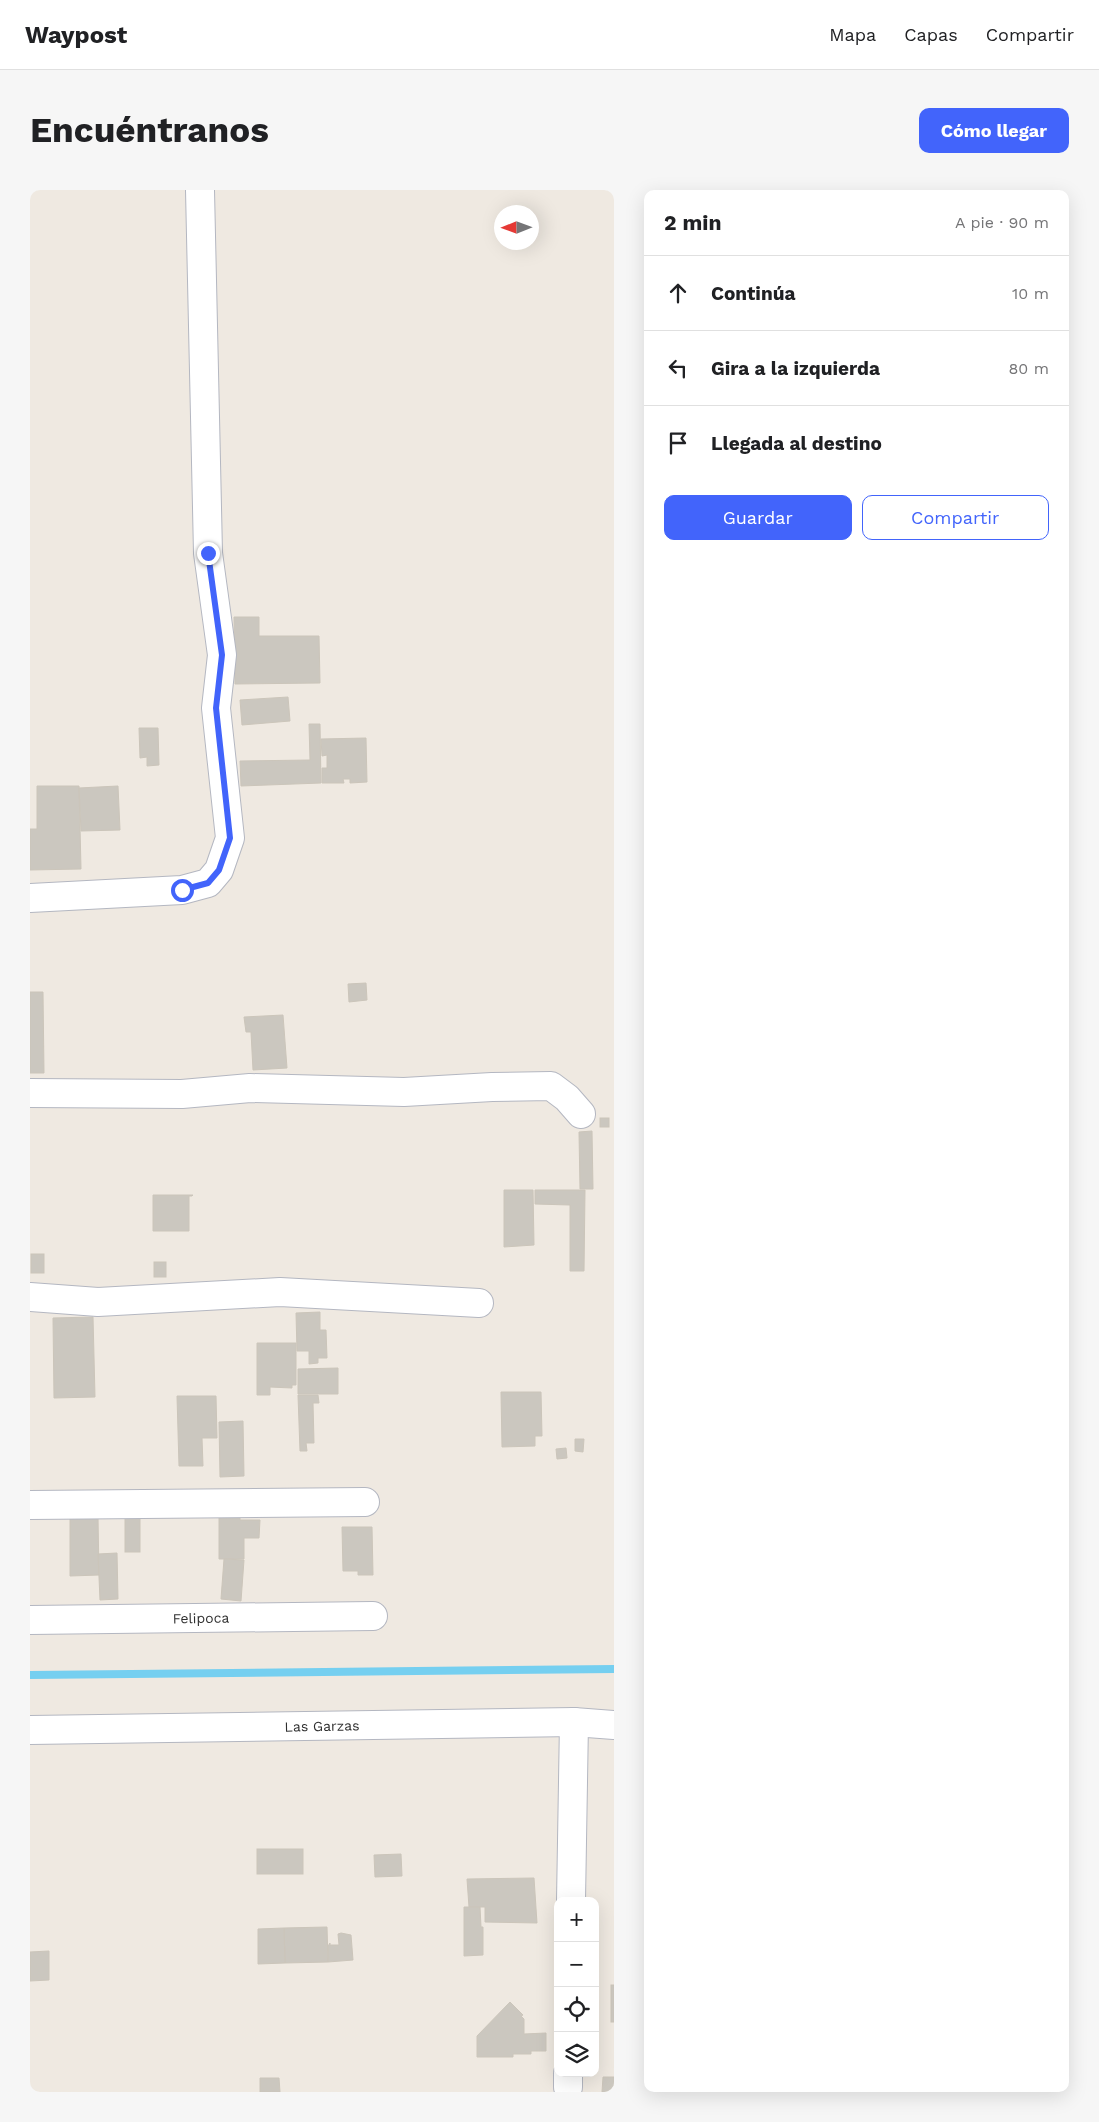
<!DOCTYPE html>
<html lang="es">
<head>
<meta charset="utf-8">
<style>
	body { margin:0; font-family:"Work Sans",sans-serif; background:#f6f6f6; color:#202124 }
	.controls { position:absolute; right:15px; bottom:15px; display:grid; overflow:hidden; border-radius:10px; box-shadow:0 5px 20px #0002 }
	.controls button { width:45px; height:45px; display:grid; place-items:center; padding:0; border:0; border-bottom:1px solid #e0e0e0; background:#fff; color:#202124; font:25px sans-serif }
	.compass { position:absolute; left:464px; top:15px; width:45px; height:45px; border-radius:50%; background:#fff; box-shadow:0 5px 20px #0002; rotate:269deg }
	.stop { position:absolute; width:15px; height:15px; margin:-11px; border:4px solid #4264fb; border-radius:50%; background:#fff }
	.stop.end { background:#4264fb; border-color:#fff; box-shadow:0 1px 5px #0008 }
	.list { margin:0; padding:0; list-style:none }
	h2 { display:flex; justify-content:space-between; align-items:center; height:65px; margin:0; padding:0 20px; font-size:21px }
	h2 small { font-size:16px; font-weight:400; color:#757577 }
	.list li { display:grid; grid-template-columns:32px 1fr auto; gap:15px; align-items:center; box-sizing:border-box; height:75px; padding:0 20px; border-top:1px solid #e0e0e0 }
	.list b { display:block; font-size:19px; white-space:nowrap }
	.list em { font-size:16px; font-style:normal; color:#757577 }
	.actions { display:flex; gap:10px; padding:15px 20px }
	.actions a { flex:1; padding:11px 0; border:1px solid #4264fb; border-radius:10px; text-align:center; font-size:18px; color:#4264fb }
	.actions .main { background:#4264fb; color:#fff }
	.icon { flex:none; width:28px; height:28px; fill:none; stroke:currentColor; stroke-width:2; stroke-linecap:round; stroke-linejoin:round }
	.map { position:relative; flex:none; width:584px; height:1902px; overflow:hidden; border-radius:10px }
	header { display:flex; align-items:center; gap:30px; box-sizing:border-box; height:70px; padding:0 25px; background:#fff; border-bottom:1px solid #e0e0e0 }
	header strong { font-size:24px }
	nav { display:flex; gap:28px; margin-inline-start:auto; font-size:18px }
	.intro { display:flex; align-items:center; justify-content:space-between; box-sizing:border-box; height:120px; padding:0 30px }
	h1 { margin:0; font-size:35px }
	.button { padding:12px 22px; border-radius:10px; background:#4264fb; color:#fff; font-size:18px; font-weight:700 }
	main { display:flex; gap:30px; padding:0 30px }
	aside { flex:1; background:#fff; border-radius:10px; box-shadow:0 5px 20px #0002 }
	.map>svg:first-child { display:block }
</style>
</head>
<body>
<header>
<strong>Waypost</strong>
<nav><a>Mapa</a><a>Capas</a><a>Compartir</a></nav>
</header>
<div class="intro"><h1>Encuéntranos</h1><a class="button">Cómo llegar</a></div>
<main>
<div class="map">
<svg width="584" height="1902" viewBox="0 0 584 1902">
	<rect width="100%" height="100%" fill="#efe9e1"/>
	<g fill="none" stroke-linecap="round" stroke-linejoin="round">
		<polyline stroke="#75cff0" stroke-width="8" points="0,1485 584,1479"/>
	</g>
	<g fill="#cbc7bf" stroke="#cbc5ba">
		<polygon points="204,427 229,427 229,446 289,446 290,493 205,494"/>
		<polygon points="258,507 260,531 212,535 210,510"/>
		<polygon points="279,534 290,534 291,593 211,596 210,571 280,570"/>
		<polygon points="109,538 128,538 129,575 117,576 117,567 110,568"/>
		<polygon points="336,548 337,592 320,593 320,589 313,589 314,593 292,593 292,578 297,578 297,565 292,566 291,549"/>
		<polygon points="7,596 49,596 51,679 0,680 0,639 7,639"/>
		<polygon points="88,596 90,640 51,641 49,598"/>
		<polygon points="336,793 337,810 319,812 318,794"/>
		<polygon points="0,802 13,802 14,883 0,883"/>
		<polygon points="253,825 257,878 223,880 221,842 216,842 214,827"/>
		<rect x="570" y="928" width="9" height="9"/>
		<polygon points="562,941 563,999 550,999 549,942"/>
		<polygon points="474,1000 503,1000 504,1055 474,1057"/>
		<polygon points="505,1000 555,1000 554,1081 540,1081 540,1015 505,1014"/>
		<polygon points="123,1005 163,1005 162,1006 159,1006 159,1041 123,1041"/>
		<rect x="1" y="1064" width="13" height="19"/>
		<rect x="124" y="1072" width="12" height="15"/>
		<polygon points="290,1122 290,1140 296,1140 297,1168 288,1168 288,1173 279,1174 279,1161 267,1161 266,1123"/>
		<polygon points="63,1127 65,1207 24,1208 23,1128"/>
		<polygon points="227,1153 266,1153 266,1195 262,1195 262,1198 240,1197 240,1205 227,1205"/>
		<polygon points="308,1178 308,1204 268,1204 268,1179"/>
		<polygon points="471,1202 511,1202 512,1246 505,1246 505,1256 472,1257"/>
		<polygon points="268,1205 288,1205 289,1213 283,1213 284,1253 276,1253 277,1261 270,1261"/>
		<polygon points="147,1206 186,1206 187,1248 172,1248 173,1276 149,1276"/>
		<polygon points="213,1231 214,1286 190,1287 189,1232"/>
		<polygon points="545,1249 554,1249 553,1262 545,1261"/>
		<polygon points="536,1258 537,1268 527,1269 526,1259"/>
		<polygon points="189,1326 210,1326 210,1330 230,1330 229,1348 214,1348 214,1369 189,1369"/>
		<polygon points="40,1327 68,1327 69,1385 40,1386"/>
		<rect x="95" y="1328" width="15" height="34"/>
		<polygon points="312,1337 342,1337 343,1385 328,1385 328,1381 313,1381"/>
		<polygon points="87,1363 88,1409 70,1410 68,1364"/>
		<polygon points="194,1369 214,1370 211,1411 191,1409"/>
		<rect x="227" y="1659" width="46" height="25"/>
		<polygon points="371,1664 372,1686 345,1687 344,1665"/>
		<polygon points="504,1688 507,1733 455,1732 455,1717 439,1717 437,1689"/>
		<polygon points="434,1717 450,1717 451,1737 453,1737 453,1765 434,1766"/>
		<polygon points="297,1737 298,1772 255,1773 254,1738"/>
		<polygon points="254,1738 255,1773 228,1774 228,1739"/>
		<polygon points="311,1743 321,1745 323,1770 298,1772 298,1756 300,1753 300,1755 309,1755 308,1744"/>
		<polygon points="19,1761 19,1790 0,1791 0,1762"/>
		<rect x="581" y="1795" width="3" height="37"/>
		<polygon points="480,1812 493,1825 491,1826 494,1829 494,1844 516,1843 516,1861 501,1861 501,1864 483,1864 483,1867 447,1867 447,1846"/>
		<polygon points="573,1887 584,1887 584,1902 572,1902"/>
		<polygon points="230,1888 249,1888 250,1902 230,1902"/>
	</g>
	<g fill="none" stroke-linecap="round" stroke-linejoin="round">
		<defs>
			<g id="minor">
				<polyline points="0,708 152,700 178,693 189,680 200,648 186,518 192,465 178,363 170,0"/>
				<polyline points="0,903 152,904 220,898 374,902 462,897 521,896 537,908 551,924"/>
				<polyline points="0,1107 68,1112 250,1102 449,1113"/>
				<polyline points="0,1315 335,1312"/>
				<polyline points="0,1430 343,1426"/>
				<polyline points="0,1540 544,1532 584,1535"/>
				<polyline points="541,1711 544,1532"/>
				<polyline points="538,1897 538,1883"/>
			</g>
		</defs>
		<use href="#minor" stroke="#b4b7c1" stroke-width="30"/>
		<use href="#minor" stroke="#fff" stroke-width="28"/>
	</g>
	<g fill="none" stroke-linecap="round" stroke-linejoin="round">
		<polyline stroke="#4264fb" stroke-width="6" points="152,700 178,693 189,680 200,648 186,518 192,465 178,363"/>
	</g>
	<g text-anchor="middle" stroke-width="4" stroke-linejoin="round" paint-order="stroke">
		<g font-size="14" fill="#2e2e2e" stroke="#fff">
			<text transform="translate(171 1428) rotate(-1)" y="5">Felipoca</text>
			<text transform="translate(292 1536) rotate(-1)" y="5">Las Garzas</text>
		</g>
	</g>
</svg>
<div class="controls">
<button>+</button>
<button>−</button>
<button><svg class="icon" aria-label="locate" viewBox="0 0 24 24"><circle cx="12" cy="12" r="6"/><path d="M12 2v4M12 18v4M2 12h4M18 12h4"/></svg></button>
<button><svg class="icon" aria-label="layers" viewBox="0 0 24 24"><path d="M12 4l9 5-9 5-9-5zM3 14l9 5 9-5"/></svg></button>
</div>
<svg class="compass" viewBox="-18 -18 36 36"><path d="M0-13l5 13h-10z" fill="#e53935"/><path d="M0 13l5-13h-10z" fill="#757577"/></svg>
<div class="stop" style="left:152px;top:700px"></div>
<div class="stop end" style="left:178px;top:363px"></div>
</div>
<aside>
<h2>2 min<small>A pie · 90 m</small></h2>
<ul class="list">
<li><svg class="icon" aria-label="ahead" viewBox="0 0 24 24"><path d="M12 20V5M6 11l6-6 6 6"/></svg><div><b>Continúa</b></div><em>10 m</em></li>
<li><svg class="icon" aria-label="left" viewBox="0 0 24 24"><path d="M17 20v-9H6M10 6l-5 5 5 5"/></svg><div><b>Gira a la izquierda</b></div><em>80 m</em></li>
<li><svg class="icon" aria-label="arrive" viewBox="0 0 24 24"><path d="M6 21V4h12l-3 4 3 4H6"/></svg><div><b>Llegada al destino</b></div></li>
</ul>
<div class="actions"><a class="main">Guardar</a><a>Compartir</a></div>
</aside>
</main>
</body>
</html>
